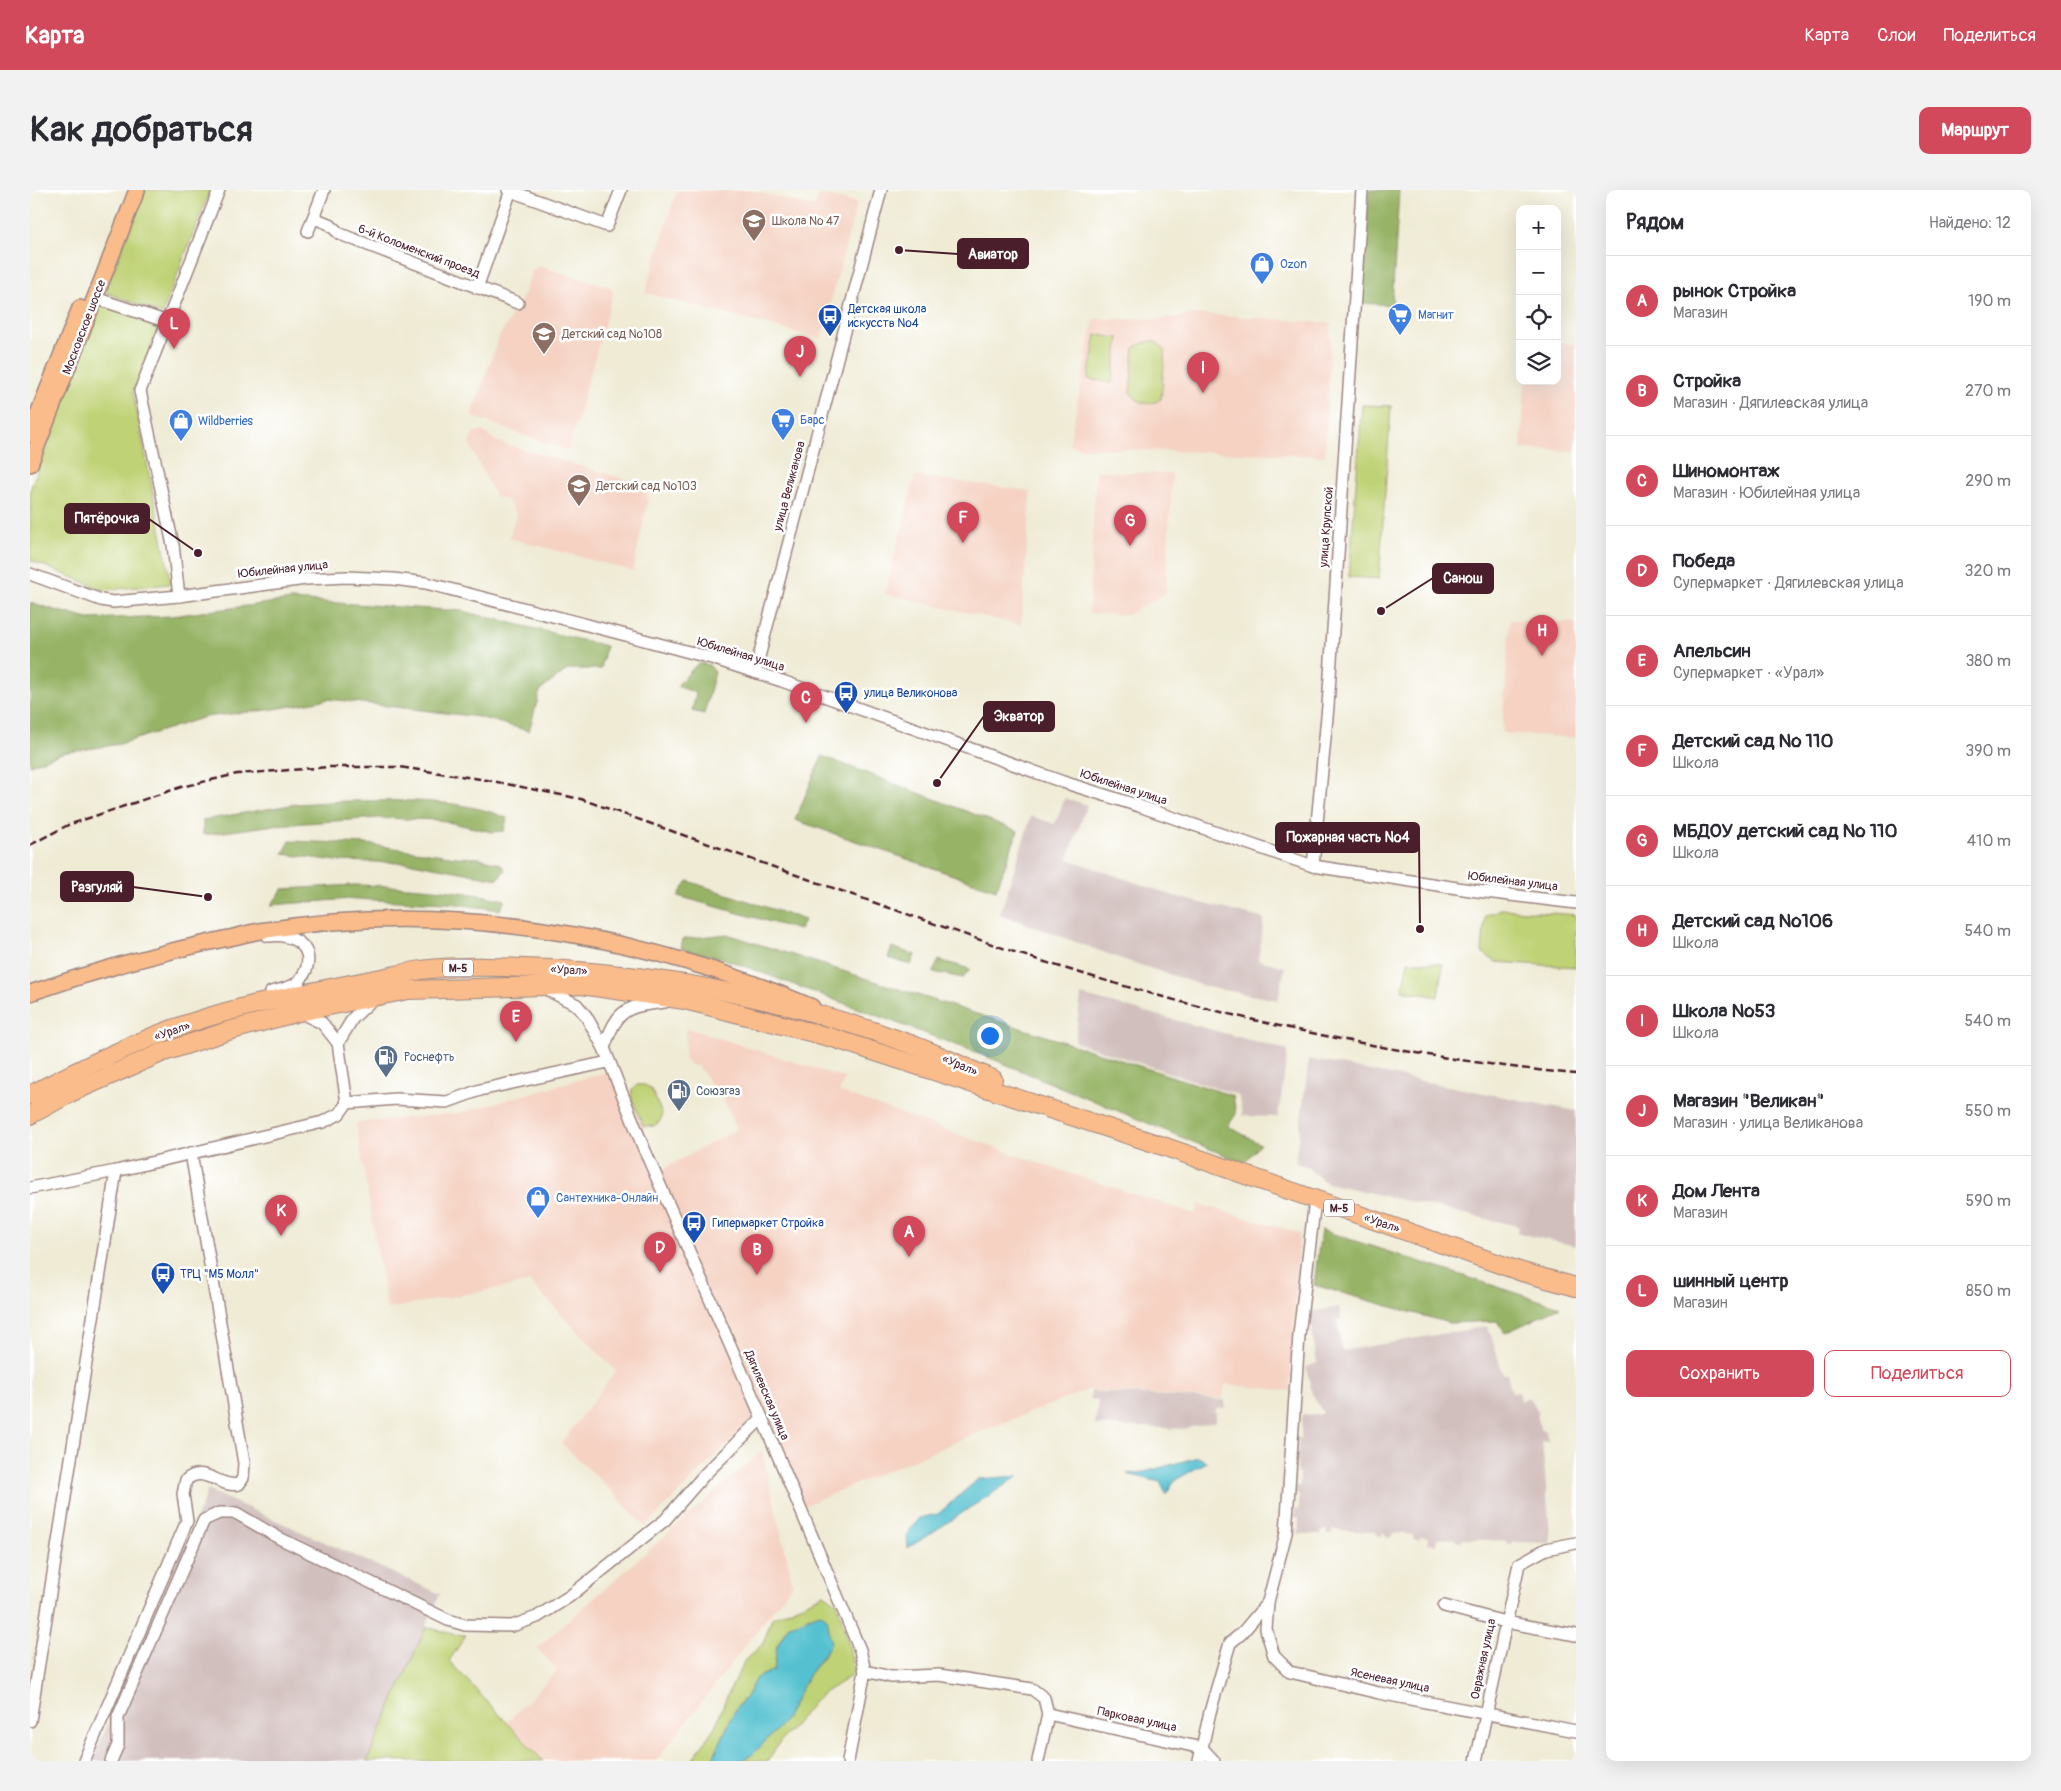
<!DOCTYPE html>
<html lang="ru">
<head>
<meta charset="utf-8">
<style>
	body { margin:0; font-family:Pangolin,sans-serif; background:#f2f2f3; color:#2b2b33 }
	.controls { position:absolute; right:15px; top:15px; display:grid; overflow:hidden; border-radius:10px; box-shadow:0 5px 20px #0002 }
	.controls button { width:45px; height:45px; display:grid; place-items:center; padding:0; border:0; border-bottom:1px solid #e1e1e2; background:#fff; color:#2b2b33; font:25px sans-serif }
	.you { position:absolute; left:959px; top:845px; width:18px; height:18px; margin:-12px; border:4px solid #fff; border-radius:50%; background:#1a73e8; box-shadow:0 0 0 8px #1a73e833 }
	.badge { display:grid; place-items:center; width:32px; height:32px; border-radius:50%; background:#d1495b; color:#fff; font-size:16px; font-weight:700 }
	.pin { position:absolute; translate:-50% -41px; filter:drop-shadow(0 1px 2px #0008) }
	.pin::after { content:''; position:absolute; top:26px; width:18px; height:15px; background:inherit; clip-path:polygon(0 0,100% 0,50% 100%) }
	.list { margin:0; padding:0; list-style:none }
	h2 { display:flex; justify-content:space-between; align-items:center; height:65px; margin:0; padding:0 20px; font-size:21px }
	h2 small { font-size:16px; font-weight:400; color:#7c7c81 }
	.list li { display:grid; grid-template-columns:32px 1fr auto; gap:15px; align-items:center; box-sizing:border-box; height:90px; padding:0 20px; border-top:1px solid #e1e1e2 }
	.list b { display:block; font-size:19px; white-space:nowrap }
	.list p { margin:0; font-size:16px; white-space:nowrap; color:#7c7c81 }
	.list em { font-size:16px; font-style:normal; color:#7c7c81 }
	.actions { display:flex; gap:10px; padding:15px 20px }
	.actions a { flex:1; padding:11px 0; border:1px solid #d1495b; border-radius:10px; text-align:center; font-size:18px; color:#d1495b }
	.actions .main { background:#d1495b; color:#fff }
	.icon { flex:none; width:28px; height:28px; fill:none; stroke:currentColor; stroke-width:2; stroke-linecap:round; stroke-linejoin:round }
	.map { position:relative; flex:none; width:1546px; height:1571px; overflow:hidden; border-radius:10px }
	header { display:flex; align-items:center; gap:30px; box-sizing:border-box; height:70px; padding:0 25px; background:#d1495b; color:#fff }
	header strong { font-size:24px }
	nav { display:flex; gap:28px; margin-inline-start:auto; font-size:18px }
	.intro { display:flex; align-items:center; justify-content:space-between; box-sizing:border-box; height:120px; padding:0 30px }
	h1 { margin:0; font-size:35px }
	.button { padding:12px 22px; border-radius:10px; background:#d1495b; color:#fff; font-size:18px; font-weight:700 }
	main { display:flex; gap:30px; padding:0 30px }
	aside { flex:1; background:#fff; border-radius:10px; box-shadow:0 5px 20px #0002 }
	.map>svg:first-child { display:block }
</style>
</head>
<body>
<header>
<strong>Карта</strong>
<nav><a>Карта</a><a>Слои</a><a>Поделиться</a></nav>
</header>
<div class="intro"><h1>Как добраться</h1><a class="button">Маршрут</a></div>
<main>
<div class="map">
<svg width="1546" height="1571" viewBox="0 0 1546 1571">
	<rect width="100%" height="100%" fill="#fff"/>
	<filter id="ink" filterUnits="userSpaceOnUse"><feTurbulence type="fractalNoise" baseFrequency=".02" numOctaves="2"/><feDisplacementMap in="SourceGraphic" scale="10" xChannelSelector="R" yChannelSelector="G"/><feConvolveMatrix kernelMatrix="1 2 1 2 8 2 1 2 1" color-interpolation-filters="sRGB"/></filter>
	<filter id="wash" filterUnits="userSpaceOnUse"><feTurbulence type="fractalNoise" baseFrequency=".0096" numOctaves="4" result="noise"/><feDisplacementMap in="SourceGraphic" scale="20" xChannelSelector="R" yChannelSelector="G"/><feGaussianBlur stdDeviation="1.12" result="paint"/><feColorMatrix in="noise" values="0 0 0 0 0 0 0 0 0 0 0 0 0 0 0 0 0 1.4 0 .05"/><feComposite in="paint" operator="in"/></filter>
	<g filter="url(#wash)">
		<rect width="100%" height="100%" fill="#efebd5"/>
		<g fill="#f5d2c2">
			<polygon points="647,0 721,0 785,17 789,4 827,13 791,149 615,103"/>
			<polygon points="508,76 580,97 583,103 538,261 441,226 470,145 490,113 502,81"/>
			<polygon points="1168,124 1301,133 1295,266 1051,258 1039,255 1064,129 1132,129"/>
			<polygon points="1527,153 1546,154 1546,261 1491,259 1495,191 1527,191"/>
			<polygon points="453,241 465,251 614,295 618,310 603,381 479,348 486,324 477,310 465,306 439,253 444,242"/>
			<polygon points="1066,281 1142,284 1136,403 1097,425 1059,423"/>
			<polygon points="885,286 1001,301 991,435 855,404"/>
			<polygon points="1480,430 1546,433 1546,548 1472,543"/>
			<polygon points="657,838 815,888 809,902 1011,974 1165,1024 1169,1014 1269,1043 1260,1201 1195,1194 1193,1209 1058,1200 935,1248 773,1316 732,1219 615,1337 583,1302 531,1253 586,1181 500,1092 357,1119 326,933 429,923 587,879 615,943 633,979 707,939 692,906 680,893 668,876 660,875 654,867"/>
			<polygon points="732,1261 763,1394 626,1571 513,1571 477,1532 528,1480 507,1458"/>
		</g>
		<g fill="#d1bfbd">
			<polygon points="1035,608 1057,615 1038,669 1144,706 1234,729 1228,770 1255,777 1248,810 1177,797 1089,768 970,724 1001,626 1025,634"/>
			<polygon points="1051,805 1258,860 1248,927 1213,926 1208,905 1045,852"/>
			<polygon points="1279,869 1546,921 1546,1056 1487,1043 1488,1036 1297,993 1281,981 1280,977 1265,973"/>
			<polygon points="1309,1117 1311,1129 1307,1130 1312,1161 1458,1136 1473,1184 1477,1184 1482,1203 1489,1202 1491,1211 1498,1207 1506,1217 1510,1239 1516,1243 1518,1251 1512,1252 1521,1353 1482,1352 1482,1354 1476,1353 1476,1351 1432,1349 1432,1351 1426,1351 1425,1349 1407,1348 1406,1355 1397,1354 1398,1347 1390,1346 1390,1349 1383,1349 1383,1345 1362,1343 1362,1347 1355,1346 1355,1343 1352,1343 1351,1346 1346,1345 1345,1342 1303,1340 1302,1344 1296,1344 1296,1340 1292,1340 1291,1344 1268,1344 1269,1327 1264,1327 1265,1320 1269,1320 1269,1305 1265,1304 1265,1297 1270,1297 1270,1284 1267,1283 1268,1248 1271,1248 1272,1224 1288,1225 1293,1223 1282,1204 1276,1177 1287,1173 1279,1122"/>
			<polygon points="1061,1201 1195,1210 1195,1218 1186,1219 1186,1231 1153,1239 1065,1235 1068,1210 1060,1209"/>
			<polygon points="178,1300 410,1404 337,1571 62,1571"/>
		</g>
		<g fill="#bfd275" stroke="#847850">
			<polygon points="115,0 180,0 132,124 75,102"/>
			<polygon points="72,113 129,135 103,202 141,394 73,400 0,370 0,300"/>
			<polygon points="1066,145 1089,148 1082,193 1058,189"/>
			<path d="M1123,151L1129,154L1135,160L1131,209C1118,217 1109,214 1100,202L1104,158L1113,153Z"/>
			<polygon points="1332,215 1361,216 1349,389 1319,387"/>
			<polygon points="1471,719 1546,725 1546,777 1466,772 1452,762 1455,726"/>
			<polygon points="1378,771 1413,774 1408,807 1372,800"/>
			<polygon points="607,895 615,895 621,899 632,924 630,931 624,936 613,936 601,906 602,900"/>
			<polygon points="794,1404 807,1413 819,1455 824,1484 789,1506 745,1558 739,1571 710,1571 722,1565 753,1533 779,1484 796,1463 799,1439 797,1428 778,1426 771,1433 759,1435 747,1456 744,1480 726,1488 716,1507 706,1518 683,1568 678,1571 660,1571 663,1569 686,1535 696,1508 715,1470 733,1454 742,1428"/>
			<polygon points="396,1437 422,1444 436,1445 419,1471 513,1571 337,1571"/>
		</g>
		<g fill="#97b466" stroke="#706a48">
			<polygon points="1339,0 1369,0 1362,115 1332,113"/>
			<polygon points="261,410 432,421 576,456 571,479 538,479 510,501 499,541 449,527 299,509 245,519 175,527 90,554 32,563 0,575 0,413 58,429 142,426"/>
			<polygon points="668,473 679,475 685,482 674,524 662,521 666,503 647,496"/>
			<polygon points="792,566 988,641 966,700 765,630"/>
			<path d="M316,611C369,611 427,607 477,628L474,641L462,642L409,630L349,628L245,635L173,645V630L266,614Z"/>
			<polygon points="260,651 337,654 426,667 450,668 471,674 475,680 468,689 382,673 307,671 253,664"/>
			<polygon points="658,691 775,730 769,740 648,706"/>
			<path d="M325,695C376,696 425,699 475,710L470,720L419,713L320,709L241,715L253,699Z"/>
			<polygon points="697,744 1203,906 1206,924 1198,936 1230,954 1214,973 953,865 692,768 651,759 653,749"/>
			<polygon points="862,757 885,765 881,775 858,768"/>
			<polygon points="909,770 940,779 933,788 903,782"/>
			<polygon points="1291,1040 1530,1117 1475,1143 1467,1131 1419,1133 1284,1095"/>
		</g>
		<g fill="#55c1d0" stroke="#50707e">
			<polygon points="1168,1267 1177,1272 1144,1291 1136,1304 1130,1292 1097,1284 1115,1282"/>
			<polygon points="989,1286 878,1358 877,1344 889,1328 908,1324 948,1289"/>
			<path d="M790,1423L797,1428L801,1454L779,1484L753,1533L722,1565L710,1571H678L683,1568L706,1518L716,1507L726,1488L744,1480L747,1456L759,1435C773,1432 777,1427 790,1423Z"/>
		</g>
	</g>
	<g filter="url(#ink)">
		<g fill="none" stroke-linecap="round" stroke-linejoin="round">
			<defs>
				<g id="minor">
					<polyline points="478,0 577,36 591,0"/>
					<polyline points="284,28 299,34 310,44 488,113"/>
					<polyline points="278,41 294,0"/>
					<polyline points="447,98 481,0"/>
					<polyline points="65,108 138,132"/>
					<polyline points="0,384 71,410 83,412 149,406 276,389 316,387 363,389 396,393 588,443 685,469 752,491 1033,592 1109,616 1283,676 1447,701 1546,713"/>
					<polyline points="149,406 143,355 110,201 189,0"/>
					<polyline points="725,482 851,0"/>
					<polyline points="1283,676 1298,516 1332,0"/>
					<path d="M238,746C259,743 285,754 276,780C274,784 271,790 267,793C260,798 250,800 241,802"/>
					<polyline points="514,798 547,815 556,826 574,858 612,954 732,1228 830,1460 835,1481 818,1571"/>
					<polyline points="269,822 292,833 308,853 317,913"/>
					<polyline points="308,853 323,828 344,808"/>
					<path d="M574,858C588,818 595,817 635,812"/>
					<polyline points="0,998 86,981 293,932 309,924 317,913 366,909 417,912 450,900 578,872"/>
					<polyline points="1285,1010 1269,1145 1256,1343 1238,1412 1236,1439 1244,1466 1260,1482 1349,1503 1546,1541"/>
					<polyline points="1414,1416 1475,1432 1546,1445"/>
					<polyline points="835,1481 861,1487 909,1485 1002,1499 1014,1508 1018,1524 1008,1571"/>
					<polyline points="1018,1524 1172,1558 1184,1571"/>
					<polyline points="0,1531 86,981"/>
					<path d="M54,1571L157,1331L153,1304L156,1290C174,1274 188,1298 209,1294L213,1288L214,1273L161,963"/>
					<polyline points="81,1571 88,1555 88,1527 174,1330 189,1323 206,1323 249,1348 418,1430 435,1435 482,1436 507,1427 540,1406 635,1330 675,1284 732,1228"/>
					<polyline points="1169,1571 1180,1522 1200,1453 1212,1443 1238,1412"/>
					<polyline points="1446,1571 1489,1374 1516,1359 1546,1353"/>
				</g>
				<g id="major">
					<polyline points="0,244 50,118"/>
					<polyline points="0,274 107,0"/>
					<path d="M0,803C64,781 128,763 194,749C206,747 218,743 230,741C416,710 610,743 782,817"/>
				</g>
				<g id="highway">
					<path d="M0,905C40,884 81,864 122,847C190,819 265,805 336,791C354,788 373,783 391,780C434,775 478,777 521,779C642,786 766,812 880,854C908,864 935,878 963,889"/>
					<polyline points="0,925 40,903 131,863 198,841 269,822 378,800 551,795 655,810 803,848 1130,955 1492,1082 1546,1097"/>
				</g>
			</defs>
			<use href="#minor" stroke="#9c8580" stroke-width="14"/>
			<use href="#major" stroke="#9c8580" stroke-width="18"/>
			<use href="#highway" stroke="#9c8580" stroke-width="20"/>
			<use href="#minor" stroke="#fff" stroke-width="11"/>
			<use href="#major" stroke="#fabc8b" stroke-width="15"/>
			<use href="#highway" stroke="#fabc8b" stroke-width="18"/>
			<path stroke="#4a1f2b" stroke-width="2.5" stroke-dasharray="8 4" stroke-linecap="butt" d="M0,655L38,635L151,597L207,584L300,577H369L457,590L551,609L990,764C1171,823 1357,866 1546,884"/>
		</g>
	</g>
	<defs>
		<symbol id="school-pin" viewBox="-11 -11 22 30"><path d="M0 17L-7.5 6A9.5 9.5 0 1 1 7.5 6Z" fill="#8d6e63" stroke="#fff"/><path d="M0-5L7-2L0 1L-7-2ZM-4 1L0 2.5L4 1V4Q0 6-4 4Z" fill="#fff"/></symbol>
		<symbol id="shop-pin" viewBox="-11 -11 22 30"><path d="M0 17L-7.5 6A9.5 9.5 0 1 1 7.5 6Z" fill="#3f7fe0" stroke="#fff"/><path d="M-5-2.5h2.3a2.7 3.5 0 0 1 5.4 0H5L5.5 6h-11ZM-1.5-2.5h3a1.5 2.3 0 0 0-3 0Z" fill="#fff"/></symbol>
		<symbol id="supermarket-pin" viewBox="-11 -11 22 30"><path d="M0 17L-7.5 6A9.5 9.5 0 1 1 7.5 6Z" fill="#3f7fe0" stroke="#fff"/><path d="M-6-5.5h2.5l.6 2H6L4.5 2H-2.5L-4.4-4H-6ZM-1.5 3.2a1.3 1.3 0 1 0 .1 0ZM3 3.2a1.3 1.3 0 1 0 .1 0Z" fill="#fff"/></symbol>
		<symbol id="bus-pin" viewBox="-11 -11 22 30"><path d="M0 17L-7.5 6A9.5 9.5 0 1 1 7.5 6Z" fill="#1a4fb4" stroke="#fff"/><path d="M-5-6H5V4H4V6H2V4H-2V6H-4V4H-5ZM-3.5-4V0h7V-4ZM-3.5 1.2v1.5H-2V1.2ZM2 1.2v1.5H3.5V1.2Z" fill="#fff"/></symbol>
		<symbol id="fuel-pin" viewBox="-11 -11 22 30"><path d="M0 17L-7.5 6A9.5 9.5 0 1 1 7.5 6Z" fill="#5c6f8a" stroke="#fff"/><path d="M-5.5-6h7V0h2V4h1.3V-2.5L3-4.5l.8-.8L6-3V5H2.5V1h-1V6h-7ZM-4.2-4.7v3.2H.2V-4.7Z" fill="#fff"/></symbol>
	</defs>
	<g fill-rule="evenodd">
		<use href="#school-pin" x="710" y="17" width="28" height="38"/>
		<use href="#shop-pin" x="1218" y="60" width="28" height="38"/>
		<use href="#supermarket-pin" x="1356" y="111" width="28" height="38"/>
		<use href="#bus-pin" x="786" y="112" width="28" height="38"/>
		<use href="#school-pin" x="500" y="130" width="28" height="38"/>
		<use href="#supermarket-pin" x="739" y="216" width="28" height="38"/>
		<use href="#shop-pin" x="137" y="217" width="28" height="38"/>
		<use href="#school-pin" x="535" y="282" width="28" height="38"/>
		<use href="#bus-pin" x="802" y="489" width="28" height="38"/>
		<use href="#fuel-pin" x="342" y="853" width="28" height="38"/>
		<use href="#fuel-pin" x="635" y="887" width="28" height="38"/>
		<use href="#shop-pin" x="494" y="994" width="28" height="38"/>
		<use href="#bus-pin" x="650" y="1019" width="28" height="38"/>
		<use href="#bus-pin" x="119" y="1070" width="28" height="38"/>
	</g>
	<g text-anchor="middle" stroke-width="5" stroke-linejoin="round" paint-order="stroke">
		<g fill="#fff" stroke="#80626b" stroke-width="1">
			<rect x="413" y="769.5" width="30" height="17" rx="4"/>
			<rect x="1294" y="1009.5" width="30" height="17" rx="4"/>
		</g>
		<g font-size="11" font-weight="bold" fill="#4a1f2b">
			<text x="428" y="782">М-5</text>
			<text x="1309" y="1022">М-5</text>
		</g>
		<g font-size="12" fill="#785e54" stroke="#fff" text-anchor="start">
			<text x="742" y="35">Школа № 47</text>
			<text x="532" y="148">Детский сад №108</text>
			<text x="566" y="300">Детский сад №103</text>
		</g>
		<g font-size="12" fill="#4a1f2b" stroke="#fff">
			<text transform="translate(389 61) rotate(21)" y="4">6-й Коломенский проезд</text>
			<text transform="translate(54 137) rotate(-69)" y="4">Московское шоссе</text>
			<text transform="translate(759 296) rotate(-75)" y="4">улица Великанова</text>
			<text transform="translate(1296 337) rotate(-86)" y="4">улица Крупской</text>
			<text transform="translate(253 379) rotate(-6)" y="4">Юбилейная улица</text>
			<text transform="translate(711 464) rotate(17)" y="4">Юбилейная улица</text>
			<text transform="translate(1094 597) rotate(18)" y="4">Юбилейная улица</text>
			<text transform="translate(1483 691) rotate(7)" y="4">Юбилейная улица</text>
			<text transform="translate(539 780) rotate(3)" y="4">«Урал»</text>
			<text transform="translate(142 841) rotate(-19)" y="4">«Урал»</text>
			<text transform="translate(930 875) rotate(23)" y="4">«Урал»</text>
			<text transform="translate(1352 1033) rotate(19)" y="4">«Урал»</text>
			<text transform="translate(737 1205) rotate(67)" y="4">Дягилевская улица</text>
			<text transform="translate(1453 1469) rotate(-78)" y="4">Овражная улица</text>
			<text transform="translate(1360 1490) rotate(12)" y="4">Ясеневая улица</text>
			<text transform="translate(1107 1529) rotate(12)" y="4">Парковая улица</text>
		</g>
		<g font-size="12" fill="#366cbe" stroke="#fff" text-anchor="start">
			<text x="1250" y="78">Ozon</text>
			<text x="1388" y="129">Магнит</text>
			<text x="770" y="234">Барс</text>
			<text x="168" y="235">Wildberries</text>
			<text x="526" y="1012">Сантехника-Онлайн</text>
		</g>
		<g font-size="12" fill="#164399" stroke="#fff" text-anchor="start">
			<text x="818" y="123">Детская школа<tspan x="818" dy="14">искусств №4</tspan></text>
			<text x="834" y="507">улица Великонова</text>
			<text x="682" y="1037">Гипермаркет Стройка</text>
			<text x="150" y="1088">ТРЦ "М5 Молл"</text>
		</g>
		<g font-size="12" fill="#4e5e75" stroke="#fff" text-anchor="start">
			<text x="374" y="871">Роснефть</text>
			<text x="666" y="905">Союзгаз</text>
		</g>
	</g>
	<path fill="none" stroke="#4a1f2b" stroke-width="2" d="M869 60L928 64M168 363L119 329M1351 421L1403 388M907 593L954 526M1390 739L1389 647M178 707L103 697"/>
	<g fill="#4a1f2b" stroke="#fff" stroke-width="2">
		<circle cx="869" cy="60" r="5"/>
		<circle cx="168" cy="363" r="5"/>
		<circle cx="1351" cy="421" r="5"/>
		<circle cx="907" cy="593" r="5"/>
		<circle cx="1390" cy="739" r="5"/>
		<circle cx="178" cy="707" r="5"/>
	</g>
	<g fill="#4a1f2b" stroke="#4a1f2b" stroke-width="2">
		<rect x="928" y="49" width="70" height="29" rx="5"/>
		<rect x="35" y="314" width="84" height="29" rx="5"/>
		<rect x="1403" y="374" width="60" height="29" rx="5"/>
		<rect x="954" y="512" width="70" height="29" rx="5"/>
		<rect x="1246" y="633" width="143" height="29" rx="5"/>
		<rect x="31" y="682" width="72" height="29" rx="5"/>
	</g>
	<g font-size="14" text-anchor="middle" font-weight="bold" fill="#fff">
		<text x="963" y="69">Авиатор</text>
		<text x="77" y="333">Пятёрочка</text>
		<text x="1433" y="393">Санош</text>
		<text x="989" y="531">Экватор</text>
		<text x="1318" y="652">Пожарная часть №4</text>
		<text x="67" y="702">Разгуляй</text>
	</g>
</svg>
<div class="controls">
<button>+</button>
<button>−</button>
<button><svg class="icon" aria-label="locate" viewBox="0 0 24 24"><circle cx="12" cy="12" r="6"/><path d="M12 2v4M12 18v4M2 12h4M18 12h4"/></svg></button>
<button><svg class="icon" aria-label="layers" viewBox="0 0 24 24"><path d="M12 4l9 5-9 5-9-5zM3 14l9 5 9-5"/></svg></button>
</div>
<div class="you"></div>
<div class="pin badge" style="left:879px;top:1067px">A</div>
<div class="pin badge" style="left:727px;top:1085px">B</div>
<div class="pin badge" style="left:776px;top:533px">C</div>
<div class="pin badge" style="left:630px;top:1083px">D</div>
<div class="pin badge" style="left:486px;top:852px">E</div>
<div class="pin badge" style="left:933px;top:353px">F</div>
<div class="pin badge" style="left:1100px;top:356px">G</div>
<div class="pin badge" style="left:1512px;top:466px">H</div>
<div class="pin badge" style="left:1173px;top:203px">I</div>
<div class="pin badge" style="left:770px;top:187px">J</div>
<div class="pin badge" style="left:251px;top:1046px">K</div>
<div class="pin badge" style="left:144px;top:159px">L</div>
</div>
<aside>
<h2>Рядом<small>Найдено: 12</small></h2>
<ul class="list">
<li><span class="badge">A</span><div><b>рынок Стройка</b><p>Магазин</p></div><em>190 m</em></li>
<li><span class="badge">B</span><div><b>Стройка</b><p>Магазин · Дягилевская улица</p></div><em>270 m</em></li>
<li><span class="badge">C</span><div><b>Шиномонтаж</b><p>Магазин · Юбилейная улица</p></div><em>290 m</em></li>
<li><span class="badge">D</span><div><b>Победа</b><p>Супермаркет · Дягилевская улица</p></div><em>320 m</em></li>
<li><span class="badge">E</span><div><b>Апельсин</b><p>Супермаркет · «Урал»</p></div><em>380 m</em></li>
<li><span class="badge">F</span><div><b>Детский сад № 110</b><p>Школа</p></div><em>390 m</em></li>
<li><span class="badge">G</span><div><b>МБДОУ детский сад № 110</b><p>Школа</p></div><em>410 m</em></li>
<li><span class="badge">H</span><div><b>Детский сад №106</b><p>Школа</p></div><em>540 m</em></li>
<li><span class="badge">I</span><div><b>Школа №53</b><p>Школа</p></div><em>540 m</em></li>
<li><span class="badge">J</span><div><b>Магазин &quot;Великан&quot;</b><p>Магазин · улица Великанова</p></div><em>550 m</em></li>
<li><span class="badge">K</span><div><b>Дом Лента</b><p>Магазин</p></div><em>590 m</em></li>
<li><span class="badge">L</span><div><b>шинный центр</b><p>Магазин</p></div><em>850 m</em></li>
</ul>
<div class="actions"><a class="main">Сохранить</a><a>Поделиться</a></div>
</aside>
</main>
</body>
</html>
